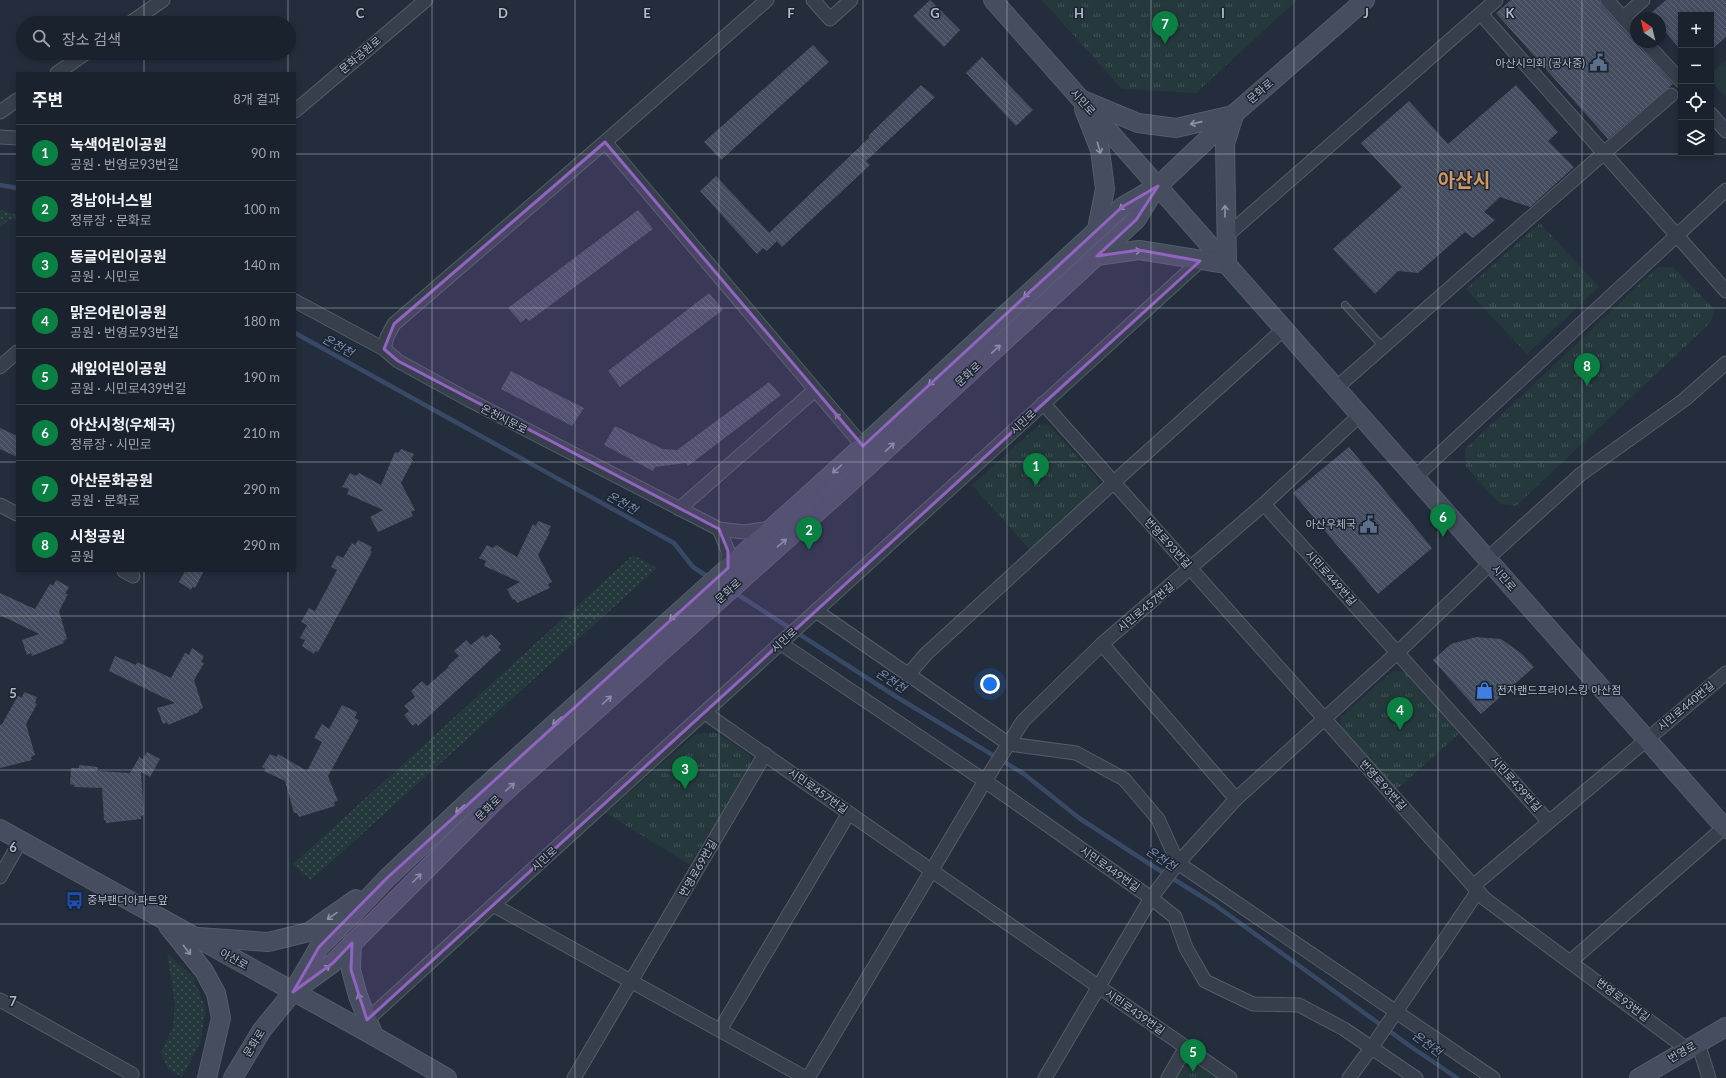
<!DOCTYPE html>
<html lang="ko">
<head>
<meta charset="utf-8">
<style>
	body { margin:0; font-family:Lato,"Noto Sans KR",sans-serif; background:#272f39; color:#f1f3f6 }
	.controls { position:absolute; right:12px; top:12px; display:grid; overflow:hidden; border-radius:0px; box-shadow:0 2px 6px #0003 }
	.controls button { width:36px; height:36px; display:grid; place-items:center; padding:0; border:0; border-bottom:1px solid #383f49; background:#1a222d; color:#f1f3f6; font:20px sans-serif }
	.compass { position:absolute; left:1630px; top:12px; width:36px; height:36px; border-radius:50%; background:#1a222d; box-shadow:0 2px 6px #0003; rotate:325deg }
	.you { position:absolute; left:990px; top:684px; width:14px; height:14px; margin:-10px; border:3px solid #fff; border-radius:50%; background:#1a73e8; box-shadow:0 0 0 6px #1a73e833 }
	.badge { display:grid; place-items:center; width:26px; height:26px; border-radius:50%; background:#0b8043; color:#fff; font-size:13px; font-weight:700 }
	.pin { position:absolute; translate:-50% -33px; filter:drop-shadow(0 1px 2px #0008) }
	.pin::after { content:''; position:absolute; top:21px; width:14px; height:12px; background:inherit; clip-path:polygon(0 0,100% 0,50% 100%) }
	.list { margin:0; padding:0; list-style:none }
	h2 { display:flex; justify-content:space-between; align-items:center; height:52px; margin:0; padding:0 16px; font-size:17px }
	h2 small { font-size:13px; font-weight:400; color:#9fa4aa }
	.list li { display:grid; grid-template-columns:26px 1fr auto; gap:12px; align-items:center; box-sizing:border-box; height:56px; padding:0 16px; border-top:1px solid #383f49 }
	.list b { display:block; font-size:15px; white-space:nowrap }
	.list p { margin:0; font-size:13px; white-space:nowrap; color:#9fa4aa }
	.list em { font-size:13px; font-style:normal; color:#9fa4aa }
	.icon { flex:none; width:22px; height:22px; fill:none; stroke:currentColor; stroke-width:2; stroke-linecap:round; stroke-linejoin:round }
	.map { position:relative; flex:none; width:1726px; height:1078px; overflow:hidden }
	.search { position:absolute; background:#1a222d; box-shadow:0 2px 6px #0003; left:16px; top:16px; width:280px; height:44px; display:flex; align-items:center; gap:10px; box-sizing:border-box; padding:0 14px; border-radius:22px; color:#9fa4aa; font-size:15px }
	.panel { position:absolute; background:#1a222d; box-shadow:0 2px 6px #0003; left:16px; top:72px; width:280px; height:500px; border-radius:0px }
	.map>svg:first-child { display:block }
</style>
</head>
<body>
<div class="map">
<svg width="1726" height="1078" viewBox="0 0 1726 1078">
	<defs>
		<pattern id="grass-dots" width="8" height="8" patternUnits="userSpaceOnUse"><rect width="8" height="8" fill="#25393d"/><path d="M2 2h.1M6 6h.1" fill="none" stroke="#425458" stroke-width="1.8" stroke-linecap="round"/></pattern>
		<pattern id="park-tufts" width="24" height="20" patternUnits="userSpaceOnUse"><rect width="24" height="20" fill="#25393d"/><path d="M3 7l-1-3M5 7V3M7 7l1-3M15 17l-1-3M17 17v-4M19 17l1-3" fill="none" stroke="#425458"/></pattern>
		<pattern id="building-back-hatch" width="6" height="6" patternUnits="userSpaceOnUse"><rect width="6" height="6" fill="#444e60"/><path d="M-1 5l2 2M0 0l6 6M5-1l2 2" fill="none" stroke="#5d6575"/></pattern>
	</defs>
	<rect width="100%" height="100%" fill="#232d3c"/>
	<g fill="url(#grass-dots)">
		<polygon points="0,210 17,215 17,219 10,219 0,227"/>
		<polygon points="633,555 657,568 311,880 293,864"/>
		<polygon points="167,953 193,977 206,1009 200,1043 182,1077 168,1069 161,1053 173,1027 175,1004"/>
	</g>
	<g fill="url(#park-tufts)">
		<polygon points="1042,0 1297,0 1196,93 1122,89"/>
		<polygon points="1540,223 1599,287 1527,354 1466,289"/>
		<polygon points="1658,267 1673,267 1715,310 1710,323 1516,506 1500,504 1466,467 1465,449"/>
		<polygon points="1048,424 1098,480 1099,488 1030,550 972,485 1039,425"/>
		<polygon points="1393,671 1405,672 1460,733 1396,790 1340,728 1341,717"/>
		<polygon points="715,732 749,754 752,765 690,865 606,813 696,734"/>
		<polygon points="1193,1063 1217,1078 1175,1078 1182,1066"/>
	</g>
	<polygon fill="#25393d" points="1726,60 1726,97 1711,81 1711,74"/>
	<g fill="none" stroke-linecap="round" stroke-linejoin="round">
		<g stroke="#384965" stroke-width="4.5">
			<polyline points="0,185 17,188"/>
			<polyline points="295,333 674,543 693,567 710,578"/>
			<polyline points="734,592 895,696 1024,774 1079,818 1148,863 1215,905 1410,1046 1457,1078"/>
		</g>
	</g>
	<g fill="url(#building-back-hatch)">
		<polygon points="930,0 960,30 944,47 913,16"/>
		<polygon points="1511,0 1599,0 1601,5 1630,37 1635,40 1639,47 1673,84 1608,139 1496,13"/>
		<polygon points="1666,0 1726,0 1726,37 1711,50 1711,15 1681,15 1681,50 1660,26 1660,18 1645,18"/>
		<polygon points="813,45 829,62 721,160 704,142"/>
		<polygon points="982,57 1033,110 1016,126 966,73"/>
		<polygon points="921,85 935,97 866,161 870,165 782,247 769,233 870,137 868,136"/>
		<polygon points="1516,85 1558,132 1548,141 1574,167 1530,207 1500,197 1484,212 1495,220 1473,238 1465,232 1418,273 1398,271 1375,294 1333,249 1402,187 1361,143 1409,101 1448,144"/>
		<polygon points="716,176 777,241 767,251 763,248 757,254 700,191"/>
		<polygon points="638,210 653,229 529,321 526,318 521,323 508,308"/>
		<polygon points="709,293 723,310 620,387 608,371"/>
		<polygon points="511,371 584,408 572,426 501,389"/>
		<polygon points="769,382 781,395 688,466 686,463 655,467 653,471 604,445 615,426 663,449 677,450"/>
		<polygon points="0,428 17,436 17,457 0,449"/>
		<polygon points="1349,447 1432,548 1378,594 1293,493"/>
		<polygon points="401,449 414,454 411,459 413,460 401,483 415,510 411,512 413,516 378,532 370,517 383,510 347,494 349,489 342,487 350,473 356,476 359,473 381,485 395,452 398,453"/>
		<polygon points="538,521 551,526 548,531 550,532 538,555 552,582 548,584 550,588 517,603 515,599 513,600 507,589 520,582 484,566 486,561 479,558 487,545 493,548 496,545 517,557 533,524 536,526"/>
		<polygon points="358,540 372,547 370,551 372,552 318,652 315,651 314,654 302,646 305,640 300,638 307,625 301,622 309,608 315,611 337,570 331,567 337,555 343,558 352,543 355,545"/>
		<polygon points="185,571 204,571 195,588 192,587 191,590 179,582"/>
		<polygon points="56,580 69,587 65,594 68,594 59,611 67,639 63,641 64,643 32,656 31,653 27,655 22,640 39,634 0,615 0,593 35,609 50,584 53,586"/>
		<polygon points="491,634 501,644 498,647 501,650 418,726 416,723 413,726 404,715 409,711 404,706 415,697 411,691 422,681 427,686 449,667 448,666 459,656 454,651 466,640 471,645 483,635 486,638"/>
		<polygon points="1476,637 1501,639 1522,654 1534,667 1481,714 1433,660 1451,644"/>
		<polygon points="192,648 204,656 201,662 204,663 194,680 203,708 199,710 199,712 168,725 167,722 163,724 157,708 175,703 109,671 115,656 136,665 137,662 171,678 185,653 189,655"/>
		<polygon points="24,692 37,697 35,703 37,704 26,724 35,755 31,757 32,760 0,768 0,725 2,724 18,696 22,698"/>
		<polygon points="342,705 357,712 355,718 359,720 328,776 338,801 334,802 335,806 299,817 297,813 294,813 285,781 264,771 266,769 262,767 270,754 277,757 278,754 307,771 322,742 314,738 322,724 329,729"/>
		<polygon points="147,752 160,759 150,777 141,772 144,815 141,816 141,819 106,823 106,820 104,820 102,788 74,787 74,785 70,784 71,768 79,768 79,765 98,767 97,771 130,773 140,756 140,758 143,759"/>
	</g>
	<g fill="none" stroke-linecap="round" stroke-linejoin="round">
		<defs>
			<polyline id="lane" points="1345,305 1383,347"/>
			<g id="street">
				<polyline points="813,0 830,19 851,0"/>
				<polyline points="1607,0 1636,32"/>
				<polyline points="1481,14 1726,291"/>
				<polyline points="1623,18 1643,0"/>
				<polyline points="130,23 163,0"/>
				<polyline points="1645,42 1681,81"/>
				<polyline points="57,73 86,53"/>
				<polyline points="295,111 426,0"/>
				<polyline points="0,112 17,100"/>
				<polyline points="1711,114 1726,131"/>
				<polyline points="0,137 17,138"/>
				<polyline points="605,142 863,446"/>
				<polyline points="1225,237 1496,0"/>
				<polyline points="295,301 384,349 398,361 469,400 719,529 744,532 772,528"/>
				<polyline points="384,349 387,337 394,324 605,142 767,0"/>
				<polyline points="0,367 17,352"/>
				<polyline points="1336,388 1604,153 1671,95"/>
				<polyline points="1043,403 1485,899 1687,1049"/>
				<polyline points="1415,477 1726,190"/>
				<polyline points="1264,504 1549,822"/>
				<polyline points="0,505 17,514"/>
				<polyline points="679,509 815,390"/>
				<polyline points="719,529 728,551 728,568"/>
				<polyline points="1487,559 1581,474 1684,400 1726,363"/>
				<polyline points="124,571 133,576"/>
				<polyline points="816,611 1009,744 1076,753 1124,779 1158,819 1178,863 1493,1078"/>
				<polyline points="780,643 985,781 1151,898 1175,917 1186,948 1205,981 1253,1004 1299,1005 1344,1029 1416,1078"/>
				<polyline points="1102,644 1236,799"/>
				<polyline points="908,675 926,654 1114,482 1284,329"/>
				<polyline points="705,713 1230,1078"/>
				<polyline points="0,877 21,840"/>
				<polyline points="1473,886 1726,673"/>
				<polyline points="493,905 806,1078"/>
				<polyline points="1571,961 1726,826"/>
				<polyline points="0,1000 132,1074 130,1078"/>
				<polyline points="367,1020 1200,261"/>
				<polyline points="720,1030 849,813"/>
				<polyline points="1698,1043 1709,1078"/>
				<polyline points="574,1078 765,754"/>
				<polyline points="808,1078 985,781 1023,721 1102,644 1264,504 1360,415"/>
				<polyline points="1045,1078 1151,898 1178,863 1236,799 1398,652 1491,563"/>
				<polyline points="1168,1078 1186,1047"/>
				<polyline points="1349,1078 1372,1047 1478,891"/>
			</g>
			<g id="secondary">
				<polyline points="993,0 1726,829"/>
				<polyline points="1085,101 1138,123 1176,128 1233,115"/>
				<polyline points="1084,109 1100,150 1105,189 1097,229"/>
				<polyline points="1097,256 1139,250 1227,264 1225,144 1234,115"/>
				<polyline points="0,829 374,1036 447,1078"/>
				<polyline points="168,926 204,971 216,993 221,1018 207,1078"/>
				<polyline points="198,937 268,942 309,932 356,899"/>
				<polyline points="352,943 351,970 358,996 374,1036"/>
				<polyline points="298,988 333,963 497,799 845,487 1136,220 1156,188"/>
				<polyline points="233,1078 262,1030 293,992 319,947 354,913 387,878 471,799 863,446 1122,207 1158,186 1234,114 1365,0"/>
				<polyline points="1639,1078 1726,1027"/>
			</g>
		</defs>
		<use href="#lane" stroke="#555c6a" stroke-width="8"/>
		<use href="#street" stroke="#555c6a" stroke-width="15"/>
		<use href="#secondary" stroke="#555c6a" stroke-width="20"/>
		<use href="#lane" stroke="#373f4c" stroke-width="6"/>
		<use href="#street" stroke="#373f4c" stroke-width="13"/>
		<use href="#secondary" stroke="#454d5f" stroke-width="18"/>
	</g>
	<defs><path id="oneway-shaft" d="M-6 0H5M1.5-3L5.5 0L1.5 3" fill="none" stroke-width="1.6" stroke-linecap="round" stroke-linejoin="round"/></defs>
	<g stroke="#8c93a3">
		<use href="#oneway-shaft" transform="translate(1196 123) rotate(167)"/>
		<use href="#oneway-shaft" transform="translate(1099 148) rotate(74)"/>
		<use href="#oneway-shaft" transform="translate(1124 206) rotate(146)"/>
		<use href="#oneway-shaft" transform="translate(1225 211) rotate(-90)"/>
		<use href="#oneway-shaft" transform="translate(1135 251) rotate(-4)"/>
		<use href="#oneway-shaft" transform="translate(1028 293) rotate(137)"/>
		<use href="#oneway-shaft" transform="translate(996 349) rotate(-43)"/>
		<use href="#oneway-shaft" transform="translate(933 381) rotate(137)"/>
		<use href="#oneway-shaft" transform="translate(890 447) rotate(-43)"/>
		<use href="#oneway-shaft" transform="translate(837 469) rotate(138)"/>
		<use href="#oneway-shaft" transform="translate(782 543) rotate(-41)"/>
		<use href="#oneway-shaft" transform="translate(674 616) rotate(138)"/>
		<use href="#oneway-shaft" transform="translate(607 700) rotate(-42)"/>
		<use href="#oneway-shaft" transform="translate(557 721) rotate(138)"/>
		<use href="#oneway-shaft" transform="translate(510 787) rotate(-42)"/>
		<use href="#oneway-shaft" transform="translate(460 809) rotate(137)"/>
		<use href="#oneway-shaft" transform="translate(417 878) rotate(-45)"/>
		<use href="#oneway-shaft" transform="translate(332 916) rotate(145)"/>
		<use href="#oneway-shaft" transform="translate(187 950) rotate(52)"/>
		<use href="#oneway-shaft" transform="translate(325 969) rotate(-36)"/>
		<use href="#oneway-shaft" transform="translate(360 999) rotate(-110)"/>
	</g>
	<use stroke="#7b8290" href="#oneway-shaft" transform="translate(839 418) rotate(-130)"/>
	<path fill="#9164c2" fill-opacity="0.2" stroke="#9164c2" stroke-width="3" stroke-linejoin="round" d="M605,142L863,446L1122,207L1158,186L1136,220L1097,256L1139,250L1200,261L367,1020L351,970L352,943L333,963L293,992L319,947L387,878L728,568V551L719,529L398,361L384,349L394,324Z"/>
	<path fill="none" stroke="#b2b9c7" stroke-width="1" stroke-opacity="0.55" d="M144,0V23M288,0V23M432,0V1078M575,0V1078M719,0V1078M863,0V1078M1007,0V1078M1151,0V1078M1294,0V1078M1438,0V1078M1582,0V1078M144,53V73M288,53V73M0,154H17M295,154H1726M0,308H17M295,308H1726M0,462H17M295,462H1726M144,571V1078M288,571V1078M0,616H1726M0,770H1726M0,924H1726"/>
	<defs>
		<symbol id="civic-bare" viewBox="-9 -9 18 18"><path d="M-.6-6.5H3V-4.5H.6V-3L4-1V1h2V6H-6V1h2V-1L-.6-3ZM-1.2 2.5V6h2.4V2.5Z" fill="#5c6f8a" stroke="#1c2431" stroke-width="2.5" paint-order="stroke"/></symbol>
		<symbol id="shop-bare" viewBox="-9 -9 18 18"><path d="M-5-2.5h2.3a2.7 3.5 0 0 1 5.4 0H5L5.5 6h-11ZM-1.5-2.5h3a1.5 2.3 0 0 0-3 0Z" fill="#3f7fe0" stroke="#1c2431" stroke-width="2.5" paint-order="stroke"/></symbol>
		<symbol id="bus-bare" viewBox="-9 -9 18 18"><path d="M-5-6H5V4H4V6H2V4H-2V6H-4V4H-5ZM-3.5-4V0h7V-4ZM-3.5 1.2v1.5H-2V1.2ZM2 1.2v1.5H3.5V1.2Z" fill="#1a4fb4" stroke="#1c2431" stroke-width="2.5" paint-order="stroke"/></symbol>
	</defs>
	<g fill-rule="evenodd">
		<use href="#civic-bare" x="1586" y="50" width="25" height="25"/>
		<use href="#civic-bare" x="1356" y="512" width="25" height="25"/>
		<use href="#shop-bare" x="1472" y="678" width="25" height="25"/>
		<use href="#bus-bare" x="62" y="888" width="25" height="25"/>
	</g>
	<g text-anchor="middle" stroke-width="3" stroke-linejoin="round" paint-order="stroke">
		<g font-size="11" fill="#b2b9c7" stroke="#1c2431">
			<text transform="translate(360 55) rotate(-40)" y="4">문화공원로</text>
			<text transform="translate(1260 91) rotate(-41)" y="4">문화로</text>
			<text transform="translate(1083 102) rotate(48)" y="4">시민로</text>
			<text transform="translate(968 374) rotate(-43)" y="4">문화로</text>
			<text transform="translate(504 419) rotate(27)" y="4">온천시문로</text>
			<text transform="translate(1023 422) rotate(-42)" y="4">시민로</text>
			<text transform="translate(1168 543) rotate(48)" y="4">번영로93번길</text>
			<text transform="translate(1331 578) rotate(48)" y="4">시민로449번길</text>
			<text transform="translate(1504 578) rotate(49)" y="4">시민로</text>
			<text transform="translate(728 591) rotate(-42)" y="4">문화로</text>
			<text transform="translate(1146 607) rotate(-40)" y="4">시민로457번길</text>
			<text transform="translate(784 640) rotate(-42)" y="4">시민로</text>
			<text transform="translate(1686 706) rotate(-40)" y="4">시민로440번길</text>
			<text transform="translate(1516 784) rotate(48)" y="4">시민로439번길</text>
			<text transform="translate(1383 785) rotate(48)" y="4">번영로93번길</text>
			<text transform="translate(818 791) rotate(35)" y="4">시민로457번길</text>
			<text transform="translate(488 808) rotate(-44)" y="4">문화로</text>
			<text transform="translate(544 859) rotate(-42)" y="4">시민로</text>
			<text transform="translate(698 868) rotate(-60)" y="4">번영로69번길</text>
			<text transform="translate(1110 869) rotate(35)" y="4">시민로449번길</text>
			<text transform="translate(234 959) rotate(29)" y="4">아산로</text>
			<text transform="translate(1623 1000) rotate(37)" y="4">번영로93번길</text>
			<text transform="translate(1135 1012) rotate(35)" y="4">시민로439번길</text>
			<text transform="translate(254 1043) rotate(-58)" y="4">문화로</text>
			<text transform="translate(1682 1052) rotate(-30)" y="4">번영로</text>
		</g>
		<g font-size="11" fill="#b2b9c7" stroke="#1c2431" text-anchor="end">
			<text x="1585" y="67">아산시의회 (공사중)</text>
			<text x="1356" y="528">아산우체국</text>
			<text x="1497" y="694" text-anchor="start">전자랜드프라이스킹 아산점</text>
			<text x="87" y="904" text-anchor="start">중부팬더아파트앞</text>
		</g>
		<g font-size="12" font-style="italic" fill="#7a8eaf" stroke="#1c2431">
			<text transform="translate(338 346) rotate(29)" y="4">온천천</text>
			<text transform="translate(622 503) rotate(29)" y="4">온천천</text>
			<text transform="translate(891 681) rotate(33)" y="4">온천천</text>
			<text transform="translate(1161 859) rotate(33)" y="4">온천천</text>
			<text transform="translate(1427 1044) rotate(36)" y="4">온천천</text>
		</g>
		<g font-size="19" font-weight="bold" fill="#d49761" stroke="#1c2431">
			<text x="1464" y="187">아산시</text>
		</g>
	</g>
	<g font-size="13" text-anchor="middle" font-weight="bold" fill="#b2b9c7" stroke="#1c2431" stroke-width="3" stroke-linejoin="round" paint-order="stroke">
		<text x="360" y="18">C</text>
		<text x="503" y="18">D</text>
		<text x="647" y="18">E</text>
		<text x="791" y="18">F</text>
		<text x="935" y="18">G</text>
		<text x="1079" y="18">H</text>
		<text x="1223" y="18">I</text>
		<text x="1366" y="18">J</text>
		<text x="1510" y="18">K</text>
		<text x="13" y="698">5</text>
		<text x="13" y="852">6</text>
		<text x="13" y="1006">7</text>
	</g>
</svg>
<div class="controls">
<button>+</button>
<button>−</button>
<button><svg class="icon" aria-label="locate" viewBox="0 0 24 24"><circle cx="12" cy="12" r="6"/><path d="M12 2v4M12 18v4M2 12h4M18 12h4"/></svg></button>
<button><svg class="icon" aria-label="layers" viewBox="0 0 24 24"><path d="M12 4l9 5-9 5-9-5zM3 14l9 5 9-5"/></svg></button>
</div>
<svg class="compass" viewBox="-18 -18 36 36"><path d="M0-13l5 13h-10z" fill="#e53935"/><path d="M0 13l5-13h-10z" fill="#9fa4aa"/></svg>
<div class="you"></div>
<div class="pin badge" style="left:1036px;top:486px">1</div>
<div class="pin badge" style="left:809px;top:550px">2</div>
<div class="pin badge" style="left:685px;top:789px">3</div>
<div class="pin badge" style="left:1400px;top:730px">4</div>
<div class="pin badge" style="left:1193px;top:1072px">5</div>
<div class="pin badge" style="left:1443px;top:537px">6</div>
<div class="pin badge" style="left:1165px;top:44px">7</div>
<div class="pin badge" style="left:1587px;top:386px">8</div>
<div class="search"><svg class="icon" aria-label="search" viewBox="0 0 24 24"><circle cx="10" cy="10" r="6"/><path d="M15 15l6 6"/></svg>장소 검색</div>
<section class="panel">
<h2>주변<small>8개 결과</small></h2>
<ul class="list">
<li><span class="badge">1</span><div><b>녹색어린이공원</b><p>공원 · 번영로93번길</p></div><em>90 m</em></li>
<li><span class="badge">2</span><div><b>경남아너스빌</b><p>정류장 · 문화로</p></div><em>100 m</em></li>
<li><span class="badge">3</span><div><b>동글어린이공원</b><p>공원 · 시민로</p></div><em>140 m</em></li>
<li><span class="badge">4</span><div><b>맑은어린이공원</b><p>공원 · 번영로93번길</p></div><em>180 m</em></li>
<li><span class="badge">5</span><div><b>새잎어린이공원</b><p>공원 · 시민로439번길</p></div><em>190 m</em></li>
<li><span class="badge">6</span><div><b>아산시청(우체국)</b><p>정류장 · 시민로</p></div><em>210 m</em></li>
<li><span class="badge">7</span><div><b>아산문화공원</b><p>공원 · 문화로</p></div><em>290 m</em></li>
<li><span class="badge">8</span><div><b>시청공원</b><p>공원</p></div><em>290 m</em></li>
</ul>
</section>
</div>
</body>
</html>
